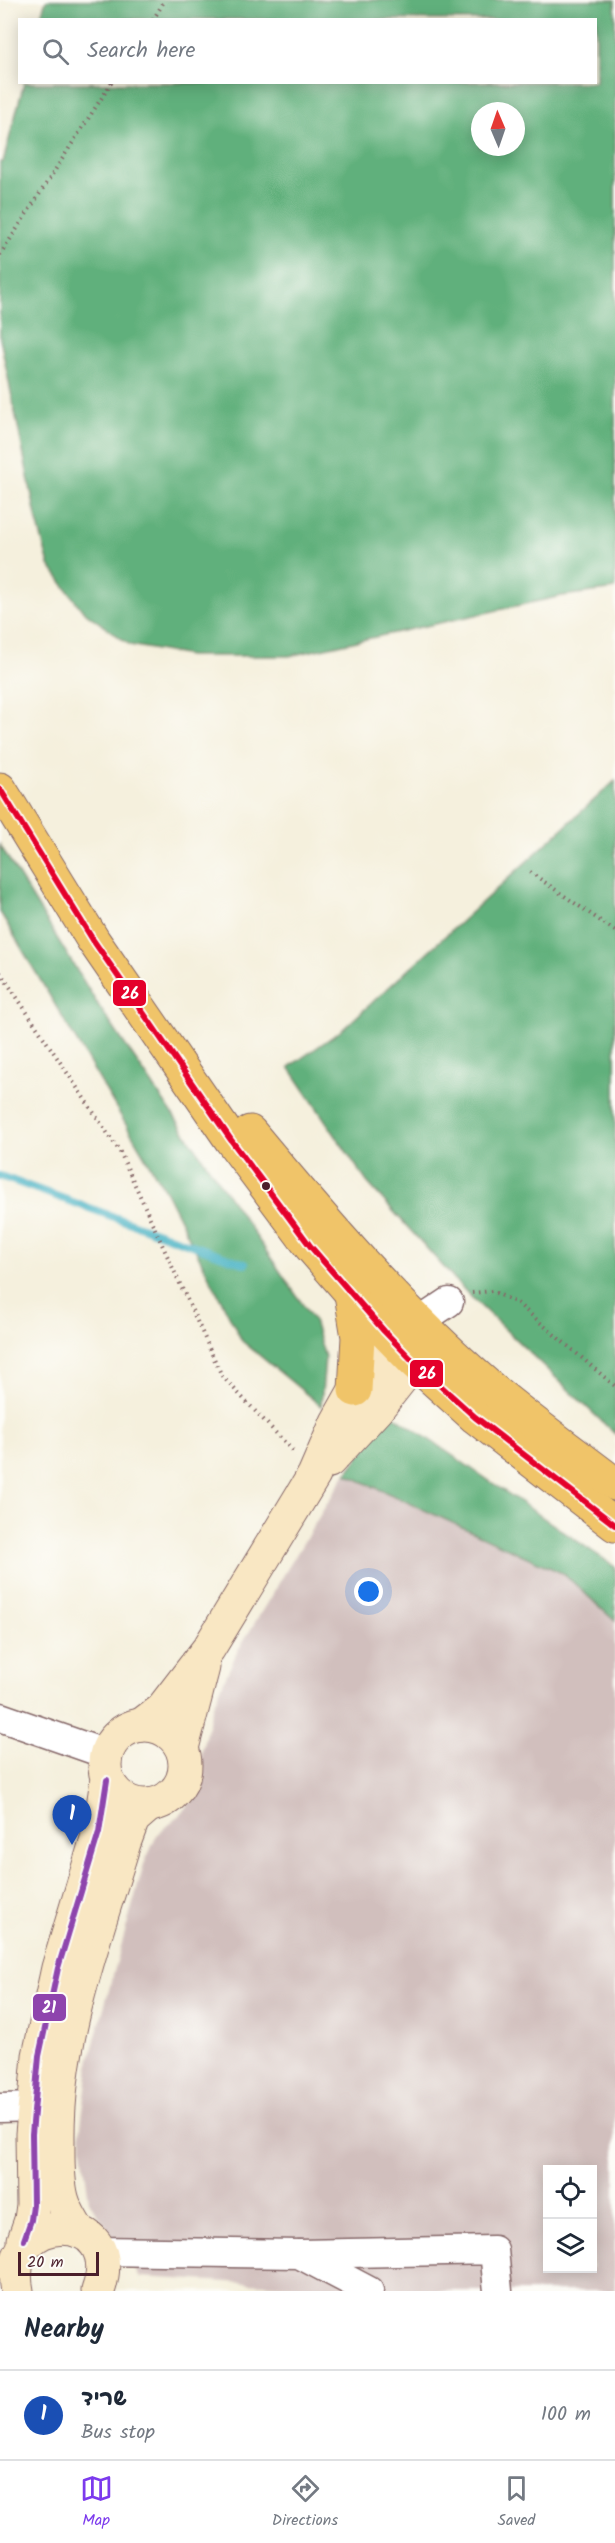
<!DOCTYPE html>
<html lang="en">
<head>
<meta charset="utf-8">
<style>
	body { margin:0; font-family:Kalam,"Playpen Sans Hebrew",sans-serif; background:#f6f6f7; color:#1f2937 }
	.controls { position:absolute; right:18px; bottom:18px; display:grid; overflow:hidden; border-radius:0px; box-shadow:0 3px 15px #0003 }
	.controls button { width:54px; height:54px; display:grid; place-items:center; padding:0; border:0; border-bottom:2px solid #e0e1e3; background:#fff; color:#1f2937; font:30px sans-serif }
	.compass { position:absolute; left:471px; top:102px; width:54px; height:54px; border-radius:50%; background:#fff; box-shadow:0 3px 15px #0003; rotate:358deg }
	.scale { position:absolute; left:18px; bottom:15px; width:81px; box-sizing:border-box; padding-left:6px; border:3px solid #4a1f2b; border-top:0; font-size:16px; line-height:21px; white-space:nowrap; color:#4a1f2b; -webkit-text-stroke:4px #fdfcf7; paint-order:stroke }
	.you { position:absolute; left:369px; top:1592px; width:21px; height:21px; margin:-15px; border:4px solid #fff; border-radius:50%; background:#1a73e8; box-shadow:0 0 0 9px #1a73e833 }
	.badge { display:grid; place-items:center; width:39px; height:39px; border-radius:50%; background:#7c3aed; color:#fff; font-size:20px; font-weight:700 }
	.pin { position:absolute; translate:-50% -50px; filter:drop-shadow(0 2px 3px #0008) }
	.pin::after { content:''; position:absolute; top:32px; width:21px; height:18px; background:inherit; clip-path:polygon(0 0,100% 0,50% 100%) }
	.list { margin:0; padding:0; list-style:none }
	h2 { display:flex; justify-content:space-between; align-items:center; height:78px; margin:0; padding:0 24px; font-size:26px }
	h2 small { font-size:20px; font-weight:400; color:#747a83 }
	.list li { display:grid; grid-template-columns:39px 1fr auto; gap:18px; align-items:center; box-sizing:border-box; height:90px; padding:0 24px; border-top:2px solid #e0e1e3 }
	.list b { display:block; font-size:22px; white-space:nowrap }
	.list p { margin:0; font-size:20px; white-space:nowrap; color:#747a83 }
	.list em { font-size:20px; font-style:normal; color:#747a83 }
	.icon { flex:none; width:33px; height:33px; fill:none; stroke:currentColor; stroke-width:2; stroke-linecap:round; stroke-linejoin:round }
	.map { position:relative; flex:none; width:615px; height:2291px; overflow:hidden }
	.search { position:absolute; background:#fff; box-shadow:0 3px 15px #0003; left:18px; right:18px; top:18px; height:66px; display:flex; align-items:center; gap:15px; box-sizing:border-box; padding:0 21px; border-radius:0px; color:#747a83; font-size:22px }
	.sheet { height:168px; background:#fff }
	nav { display:flex; justify-content:space-around; align-items:center; box-sizing:border-box; height:84px; border-top:2px solid #e0e1e3; background:#fff; font-size:16px; color:#747a83 }
	nav a { display:grid; justify-items:center; gap:3px }
	nav .on { color:#7c3aed }
	.map>svg:first-child { display:block }
</style>
</head>
<body>
<div class="map">
<svg width="615" height="2291" viewBox="0 0 615 2291">
	<rect width="100%" height="100%" fill="#fdfcf7"/>
	<filter id="ink" filterUnits="userSpaceOnUse"><feTurbulence type="fractalNoise" baseFrequency=".0167" numOctaves="2"/><feDisplacementMap in="SourceGraphic" scale="12" xChannelSelector="R" yChannelSelector="G"/><feConvolveMatrix kernelMatrix="1 2 1 2 8 2 1 2 1" color-interpolation-filters="sRGB"/></filter>
	<filter id="wash" filterUnits="userSpaceOnUse"><feTurbulence type="fractalNoise" baseFrequency=".008" numOctaves="4" result="noise"/><feDisplacementMap in="SourceGraphic" scale="24" xChannelSelector="R" yChannelSelector="G"/><feGaussianBlur stdDeviation="1.35" result="paint"/><feColorMatrix in="noise" values="0 0 0 0 0 0 0 0 0 0 0 0 0 0 0 0 0 1.4 0 .05"/><feComposite in="paint" operator="in"/></filter>
	<g filter="url(#wash)">
		<rect width="100%" height="100%" fill="#f5f0dd"/>
		<path fill="#d1bfbd" fill-rule="evenodd" d="M345,1474L564,1574L615,1621V2291H386L140,2277L89,2201L80,2133L90,2058L144,1864L157,1835L178,1817L198,1794L202,1749L213,1705L237,1652ZM548,2170H592V2268H548Z"/>
		<g fill="#61b07b" stroke="#566853" stroke-width="1.5" fill-rule="evenodd">
			<path d="M46,0H615V589L562,596L289,656H189L130,645L82,610L49,565L37,521L0,338V162H3L24,83L596,82V20L40,19ZM480,111H516V147H480Z"/>
			<polygon points="615,781 615,1434 468,1294 367,1182 289,1067 342,1030"/>
			<polygon points="0,845 100,1008 314,1321 325,1357 321,1406 242,1341 166,1192 0,912"/>
			<polygon points="392,1414 615,1567 615,1621 564,1574 346,1474"/>
		</g>
		<g fill="none" stroke-linecap="round" stroke-linejoin="round">
			<polyline stroke="#46b2c4" stroke-width="8" points="0,1176 245,1264"/>
		</g>
	</g>
	<g filter="url(#ink)">
		<g fill="none" stroke-linecap="round" stroke-linejoin="round">
			<defs>
				<g id="street">
					<polyline points="419,1322 449,1302"/>
					<polyline points="0,1717 106,1754"/>
					<polyline points="0,2108 34,2107"/>
					<polyline points="98,2251 299,2254 369,2291"/>
					<polyline points="301,2254 494,2250 498,2291"/>
				</g>
				<g id="secondary">
					<polyline points="329,1461 377,1409 414,1362 418,1335"/>
					<polyline points="141,1725 162,1709 209,1648 314,1475 337,1422 355,1390 394,1342 416,1325"/>
					<circle cx="145" cy="1765" r="40"/>
					<polyline points="182,1748 203,1667"/>
					<path d="M78,2231C72,2220 65,2210 62,2198C57,2179 58,2159 58,2139C57,2037 95,1940 124,1843L133,1819L149,1805"/>
					<polyline points="24,2240 31,2220 33,2205 32,2134 39,2056 58,1968 99,1832 107,1780"/>
					<path d="M17,2291C0,2208 128,2207 98,2291"/>
				</g>
				<g id="highway">
					<polyline points="0,789 93,940 231,1140 311,1247 384,1331 414,1362 475,1417 615,1525"/>
					<path d="M250,1132C324,1221 398,1308 486,1384C527,1419 572,1451 615,1484"/>
					<polyline points="351,1294 358,1337 355,1390"/>
				</g>
			</defs>
			<use href="#street" stroke="#866869" stroke-width="31"/>
			<use href="#secondary" stroke="#866869" stroke-width="35"/>
			<use href="#highway" stroke="#866869" stroke-width="35"/>
			<g stroke="#866869" stroke-width="4" stroke-dasharray="1.5 4.5" stroke-linecap="butt">
				<polyline points="153,20 165,0"/>
				<polyline points="0,255 112,82"/>
				<polyline points="530,872 615,931"/>
				<polyline points="0,972 120,1152 222,1376 294,1452"/>
				<polyline points="472,1293 492,1291 517,1303 615,1386"/>
			</g>
			<use href="#street" stroke="#fff" stroke-width="28"/>
			<use href="#secondary" stroke="#f9e7c3" stroke-width="33"/>
			<use href="#highway" stroke="#f0c469" stroke-width="33"/>
			<defs>
				<polyline id="bus-1" points="0,789 93,940 231,1140 311,1247 384,1331 414,1362 475,1417 615,1525"/>
				<polyline id="bus-2" points="24,2240 31,2220 33,2205 32,2134 39,2056 58,1968 99,1832 107,1780"/>
			</defs>
			<use href="#bus-1" stroke="#fdfcf7" stroke-width="10"/>
			<use href="#bus-2" stroke="#fdfcf7" stroke-width="10"/>
			<use href="#bus-1" stroke="#e4002b" stroke-width="6"/>
			<use href="#bus-2" stroke="#8e44ad" stroke-width="6"/>
		</g>
	</g>
	<circle fill="#4a1f2b" stroke="#fdfcf7" stroke-width="2" cx="266" cy="1186" r="5"/>
	<g stroke="#fdfcf7" stroke-width="2">
		<rect x="112" y="979" width="35" height="28" rx="6" fill="#e4002b"/>
		<rect x="409" y="1359" width="35" height="29" rx="6" fill="#e4002b"/>
		<rect x="32" y="1993" width="35" height="29" rx="6" fill="#8e44ad"/>
	</g>
	<g font-size="16" text-anchor="middle" font-weight="bold" fill="#fff">
		<text x="130" y="999">26</text>
		<text x="427" y="1379">26</text>
		<text x="49" y="2013">21</text>
	</g>
</svg>
<div class="controls">
<button><svg class="icon" aria-label="locate" viewBox="0 0 24 24"><circle cx="12" cy="12" r="6"/><path d="M12 2v4M12 18v4M2 12h4M18 12h4"/></svg></button>
<button><svg class="icon" aria-label="layers" viewBox="0 0 24 24"><path d="M12 4l9 5-9 5-9-5zM3 14l9 5 9-5"/></svg></button>
</div>
<svg class="compass" viewBox="-18 -18 36 36"><path d="M0-13l5 13h-10z" fill="#e53935"/><path d="M0 13l5-13h-10z" fill="#747a83"/></svg>
<div class="scale">20 m</div>
<div class="you"></div>
<div class="pin badge" style="left:72px;top:1845px;background:#1a4fb4">1</div>
<div class="search"><svg class="icon" aria-label="search" viewBox="0 0 24 24"><circle cx="10" cy="10" r="6"/><path d="M15 15l6 6"/></svg>Search here</div>
</div>
<section class="sheet">
<h2>Nearby<small></small></h2>
<ul class="list">
<li><span class="badge" style="background:#1a4fb4">1</span><div><b>שריד</b><p>Bus stop</p></div><em>100 m</em></li>
</ul>
</section>
<nav>
<a class="on"><svg class="icon" aria-label="map" viewBox="0 0 24 24"><path d="M3 6l6-2 6 2 6-2v14l-6 2-6-2-6 2zM9 4v14M15 6v14"/></svg>Map</a>
<a><svg class="icon" aria-label="directions" viewBox="0 0 24 24"><path d="M12 3l9 9-9 9-9-9zM9 14v-3h6M13 9l2 2-2 2"/></svg>Directions</a>
<a><svg class="icon" aria-label="saved" viewBox="0 0 24 24"><path d="M7 4h10v16l-5-4-5 4z"/></svg>Saved</a>
</nav>
</body>
</html>
